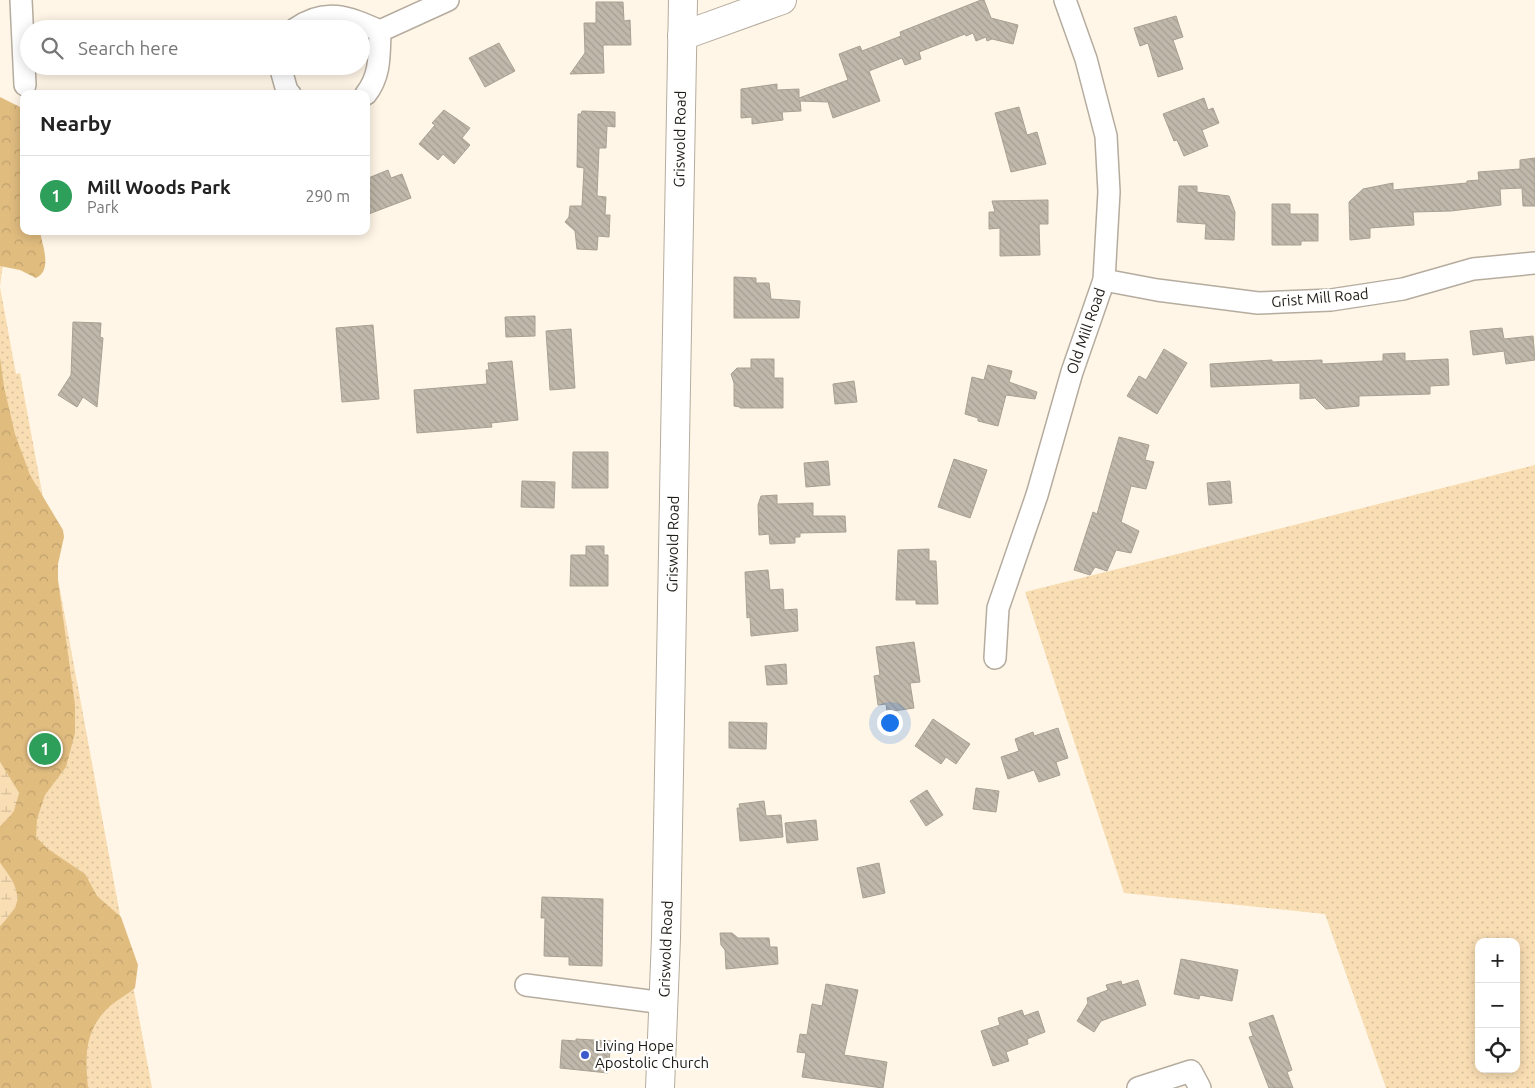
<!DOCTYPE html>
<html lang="en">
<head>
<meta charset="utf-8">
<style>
	body { margin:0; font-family:Ubuntu,sans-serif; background:#f6f6f6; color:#222 }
	.controls { position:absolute; right:15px; bottom:15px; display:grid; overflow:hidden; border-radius:10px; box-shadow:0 2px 12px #0003 }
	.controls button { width:45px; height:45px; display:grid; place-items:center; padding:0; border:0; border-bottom:1px solid #e0e0e0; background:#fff; color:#222; font:25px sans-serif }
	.you { position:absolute; left:889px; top:722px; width:18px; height:18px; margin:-12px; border:4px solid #fff; border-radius:50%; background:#1a73e8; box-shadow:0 0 0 8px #1a73e833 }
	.badge { display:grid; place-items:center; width:32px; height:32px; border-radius:50%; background:#1a73e8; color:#fff; font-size:16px; font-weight:700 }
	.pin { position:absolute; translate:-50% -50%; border:2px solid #fff; box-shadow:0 1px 5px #0006 }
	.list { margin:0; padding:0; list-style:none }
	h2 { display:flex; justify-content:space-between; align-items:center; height:65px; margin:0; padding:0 20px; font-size:21px }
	h2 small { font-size:16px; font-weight:400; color:#767676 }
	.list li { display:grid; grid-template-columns:32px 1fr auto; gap:15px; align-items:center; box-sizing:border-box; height:80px; padding:0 20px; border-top:1px solid #e0e0e0 }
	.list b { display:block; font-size:19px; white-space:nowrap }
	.list p { margin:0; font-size:16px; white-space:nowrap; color:#767676 }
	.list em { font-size:16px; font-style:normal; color:#767676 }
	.icon { flex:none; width:28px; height:28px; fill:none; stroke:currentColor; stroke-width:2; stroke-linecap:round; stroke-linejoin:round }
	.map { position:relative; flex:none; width:1535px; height:1088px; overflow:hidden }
	.search { position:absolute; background:#fff; box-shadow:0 2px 12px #0003; left:20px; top:20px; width:350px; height:55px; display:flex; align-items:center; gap:12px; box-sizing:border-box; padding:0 18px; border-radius:28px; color:#767676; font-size:19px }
	.panel { position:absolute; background:#fff; box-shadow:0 2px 12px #0003; left:20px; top:90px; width:350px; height:145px; border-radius:10px }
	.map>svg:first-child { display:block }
</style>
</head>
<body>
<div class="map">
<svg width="1535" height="1088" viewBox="0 0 1535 1088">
	<defs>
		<pattern id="grass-dots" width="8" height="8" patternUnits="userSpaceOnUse" patternTransform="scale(1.25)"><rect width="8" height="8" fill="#f9deb4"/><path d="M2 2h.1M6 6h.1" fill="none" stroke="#d5be9a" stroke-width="1.8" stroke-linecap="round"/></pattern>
		<pattern id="forest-crowns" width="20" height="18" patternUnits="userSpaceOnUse" patternTransform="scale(1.25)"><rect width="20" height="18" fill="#e0bc7f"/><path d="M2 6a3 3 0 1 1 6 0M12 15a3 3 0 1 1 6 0" fill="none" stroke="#c0a16d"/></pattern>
		<pattern id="wetland-marsh" width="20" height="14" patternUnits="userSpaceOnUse" patternTransform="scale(1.25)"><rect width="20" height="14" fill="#f9deb4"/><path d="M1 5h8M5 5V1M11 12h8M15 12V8" fill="none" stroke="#d5be9a"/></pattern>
		<pattern id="building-back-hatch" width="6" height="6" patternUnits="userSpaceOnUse" patternTransform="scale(1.25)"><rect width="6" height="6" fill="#c0b8aa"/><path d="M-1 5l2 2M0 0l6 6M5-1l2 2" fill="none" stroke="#a59e92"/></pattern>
	</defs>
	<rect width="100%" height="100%" fill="#fff6e7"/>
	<g fill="url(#grass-dots)" fill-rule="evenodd">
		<polygon points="0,114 21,123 0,287 16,374 20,373 152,1088 0,1088"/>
		<path d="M1535,465V1088H1386L1325,914L1124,893L1025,592ZM1479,942H1516V1069H1479Z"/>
	</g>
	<g fill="url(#forest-crowns)">
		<path d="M0,97L24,109V231H40C42,245 53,270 36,278L20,270L0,266Z"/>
		<path d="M0,357L4,387L15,434L30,475L63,530L64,537L58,564V581L75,705V733L66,767L45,795L37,819L36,837L48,849L85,874L97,896L121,917L138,965L135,988C127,995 118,999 110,1006C84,1030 85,1056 88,1088H0V926L15,908L18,898L11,879L0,863V826L11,815L19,793L0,762Z"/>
	</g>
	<g fill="url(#wetland-marsh)">
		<polygon points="0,762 19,793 14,811 0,826"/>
		<path d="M0,863C21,890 24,901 0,926Z"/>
	</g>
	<g fill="url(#building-back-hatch)" stroke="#a8a092">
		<polygon points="981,0 984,0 991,18 1018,25 1013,44 992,39 987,41 986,37 976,41 973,33 966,36 965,34 919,52 921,59 905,65 902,58 869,71 880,101 833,118 828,102 800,101 801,111 782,112 783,120 752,124 752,117 741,118 741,89 777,84 777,90 799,89 799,98 848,80 839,54 860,46 862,51 901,36 900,32"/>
		<polygon points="596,2 623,2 624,21 630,20 631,45 603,45 604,73 570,74 585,53 584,23 596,23"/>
		<polygon points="1176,16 1183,37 1173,40 1183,69 1158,77 1148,43 1140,46 1134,28"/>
		<polygon points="499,43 515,71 485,87 469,58"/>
		<polygon points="1204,98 1208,110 1213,108 1219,123 1202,130 1208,146 1184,156 1177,140 1174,141 1163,114"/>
		<polygon points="1019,107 1027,135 1037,132 1046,164 1011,172 995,113"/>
		<polygon points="444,110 470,128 462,138 470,145 454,164 443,154 438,160 419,144 435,125 432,123"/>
		<polygon points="582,111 615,112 615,127 607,126 606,148 599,148 597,196 606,197 605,215 610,215 609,237 598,236 597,250 577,249 575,231 565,222 569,217 570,206 582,206 584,168 577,167 578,114 581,114"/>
		<polygon points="1535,158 1535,206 1523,206 1522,188 1500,189 1501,205 1451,211 1413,212 1414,225 1370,228 1370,238 1350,240 1349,202 1363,189 1393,183 1393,190 1467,183 1467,181 1479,180 1478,172 1520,169 1520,160"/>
		<polygon points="388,170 391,178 402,174 411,198 366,215 366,179"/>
		<polygon points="1179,186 1197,186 1197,192 1229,196 1235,212 1234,240 1205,239 1206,224 1177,222"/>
		<polygon points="1048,200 1048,224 1039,224 1040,255 1000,256 1000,228 989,229 989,212 995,212 992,201"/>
		<polygon points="1272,204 1290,204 1290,214 1318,214 1318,241 1301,241 1301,245 1272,245"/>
		<polygon points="734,277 756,278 756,283 769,283 771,299 800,301 799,318 734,318"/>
		<polygon points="535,316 535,336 506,337 505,317"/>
		<polygon points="73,322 101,323 100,337 103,338 97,407 83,397 77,407 58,395 71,375"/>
		<polygon points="373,325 379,399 342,402 336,328"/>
		<polygon points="1502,328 1504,339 1533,336 1535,360 1506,364 1504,351 1473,355 1470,331"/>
		<polygon points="571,329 575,388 550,390 546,331"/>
		<polygon points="1164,349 1187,363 1157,414 1127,396 1139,376 1146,380"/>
		<polygon points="1405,353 1405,361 1448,359 1449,385 1430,386 1430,394 1359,396 1359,406 1326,409 1315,398 1300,399 1300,383 1211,387 1210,364 1272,360 1272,362 1322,360 1322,364 1383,361 1383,354"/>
		<polygon points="751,359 774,359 774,378 783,378 783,408 740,408 740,407 734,406 734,383 731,374 737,368 751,368"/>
		<polygon points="512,361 518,420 491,423 492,427 417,433 414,390 487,384 486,370 489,370 488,363"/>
		<polygon points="988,365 1012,371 1009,382 1037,392 1035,399 1006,395 998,426 978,421 978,418 965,414 972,377 984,380"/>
		<polygon points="854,381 857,402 835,404 833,384"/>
		<polygon points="1119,437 1149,445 1145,460 1154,462 1146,489 1131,486 1121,522 1139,531 1131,553 1116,550 1107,571 1095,567 1090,575 1074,570 1093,512 1097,514"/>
		<polygon points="573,452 608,452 608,488 572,488"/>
		<polygon points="954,459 987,470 970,518 938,507"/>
		<polygon points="828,461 830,485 806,487 804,463"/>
		<polygon points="522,481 555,482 554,508 521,507"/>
		<polygon points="1230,481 1232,503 1209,505 1207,483"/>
		<polygon points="777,495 777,504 813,503 813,516 845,516 846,532 800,533 800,537 795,537 795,543 770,544 769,534 759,535 758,505 761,496"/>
		<polygon points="586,546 604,546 604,555 608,555 608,586 570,586 571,555 586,555"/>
		<polygon points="929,549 929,561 936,561 938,604 916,604 916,600 896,600 898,550"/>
		<polygon points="768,570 770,590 783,589 784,610 797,609 798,631 751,636 750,617 747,618 745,572"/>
		<polygon points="914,642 920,682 910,683 914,708 887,712 886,704 878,705 874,676 880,675 876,647"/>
		<polygon points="786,664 787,684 767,685 765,666"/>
		<polygon points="933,719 970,744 956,764 946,757 941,764 915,746"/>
		<polygon points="729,722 767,723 766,749 729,748"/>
		<polygon points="1058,728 1068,758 1056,762 1060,775 1039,782 1034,770 1008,779 1001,757 1019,751 1015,739 1033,732 1034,736"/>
		<polygon points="976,788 999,791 996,812 973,809"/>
		<polygon points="927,790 943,815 926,826 910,801"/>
		<polygon points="764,801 766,816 781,815 783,837 740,841 737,808 740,808 739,804"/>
		<polygon points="816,820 818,840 787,843 785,823"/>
		<polygon points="879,863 885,893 863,898 857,868"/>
		<polygon points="542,897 603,899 602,966 569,965 569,957 544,956 545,918 541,918"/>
		<polygon points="720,933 732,933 738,938 769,938 770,947 777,947 778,964 726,969 725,950 721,945"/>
		<polygon points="1181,959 1238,970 1232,1001 1200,995 1199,999 1174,994"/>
		<polygon points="1138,980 1146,1005 1101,1021 1094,1032 1077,1021 1088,1003 1087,998 1108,990 1106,985 1121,981 1122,985"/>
		<polygon points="826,984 858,990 844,1055 887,1062 883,1088 802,1077 806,1053 797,1052 800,1034 807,1035 812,1004 822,1006"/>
		<polygon points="1022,1010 1024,1016 1038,1011 1045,1032 1027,1039 1028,1044 1006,1052 1009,1061 993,1066 981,1031 1000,1025 998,1018"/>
		<polygon points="1273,1015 1292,1070 1287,1072 1293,1088 1269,1088 1249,1037 1253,1036 1249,1023"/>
		<polygon points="576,1039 611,1041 608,1073 560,1068 562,1040 576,1041"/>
	</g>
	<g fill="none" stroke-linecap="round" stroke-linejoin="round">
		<defs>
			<g id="street">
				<polyline points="21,0 25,85"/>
				<path d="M295,29C326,7 348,17 380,31L448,0"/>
				<polyline points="280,66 287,91 290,94"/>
				<path d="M366,94C381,75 379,54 380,31"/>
				<polyline points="1104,280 1157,290 1258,303 1331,300 1403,289 1473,269 1535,263"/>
				<polyline points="995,658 998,608 1037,495 1072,372 1104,280 1109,192 1106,136 1086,59 1065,0"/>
				<polyline points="526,985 664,1003"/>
				<polyline points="1138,1088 1191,1071 1200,1088"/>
			</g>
			<g id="secondary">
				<polyline points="682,36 782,0"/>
				<polyline points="660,1088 666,938 683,0"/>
			</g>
		</defs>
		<use href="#street" stroke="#b5ac9f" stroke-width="24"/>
		<use href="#secondary" stroke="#b5ac9f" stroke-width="30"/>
		<use href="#street" stroke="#fff" stroke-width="21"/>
		<use href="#secondary" stroke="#fff" stroke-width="28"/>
	</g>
	<circle fill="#3c5acc" stroke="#fff" stroke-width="2" cx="585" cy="1055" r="5"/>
	<g text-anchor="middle" stroke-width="4.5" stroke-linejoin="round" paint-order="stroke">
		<g font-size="15" fill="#1f1c17" stroke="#fff">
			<text transform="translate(680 139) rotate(-89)" y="5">Griswold Road</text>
			<text transform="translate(1320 298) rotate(-5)" y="5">Grist Mill Road</text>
			<text transform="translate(1086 331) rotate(-71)" y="5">Old Mill Road</text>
			<text transform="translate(673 544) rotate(-89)" y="5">Griswold Road</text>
			<text transform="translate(666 949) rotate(-88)" y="5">Griswold Road</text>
		</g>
		<g font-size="15" fill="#1f1c17" stroke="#fff" text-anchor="start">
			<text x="595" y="1051">Living Hope<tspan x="595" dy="17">Apostolic Church</tspan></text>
		</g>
	</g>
</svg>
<div class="controls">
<button>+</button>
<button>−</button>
<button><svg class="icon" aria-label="locate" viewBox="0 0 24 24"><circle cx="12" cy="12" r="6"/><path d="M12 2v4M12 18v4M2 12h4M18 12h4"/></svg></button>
</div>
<div class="you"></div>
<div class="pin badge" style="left:45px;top:749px;background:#2e9e5b">1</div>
<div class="search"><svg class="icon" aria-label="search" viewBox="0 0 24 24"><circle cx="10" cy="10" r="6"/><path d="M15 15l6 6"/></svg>Search here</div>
<section class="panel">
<h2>Nearby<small></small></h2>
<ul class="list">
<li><span class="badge" style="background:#2e9e5b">1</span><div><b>Mill Woods Park</b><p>Park</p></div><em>290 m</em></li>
</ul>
</section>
</div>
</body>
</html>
